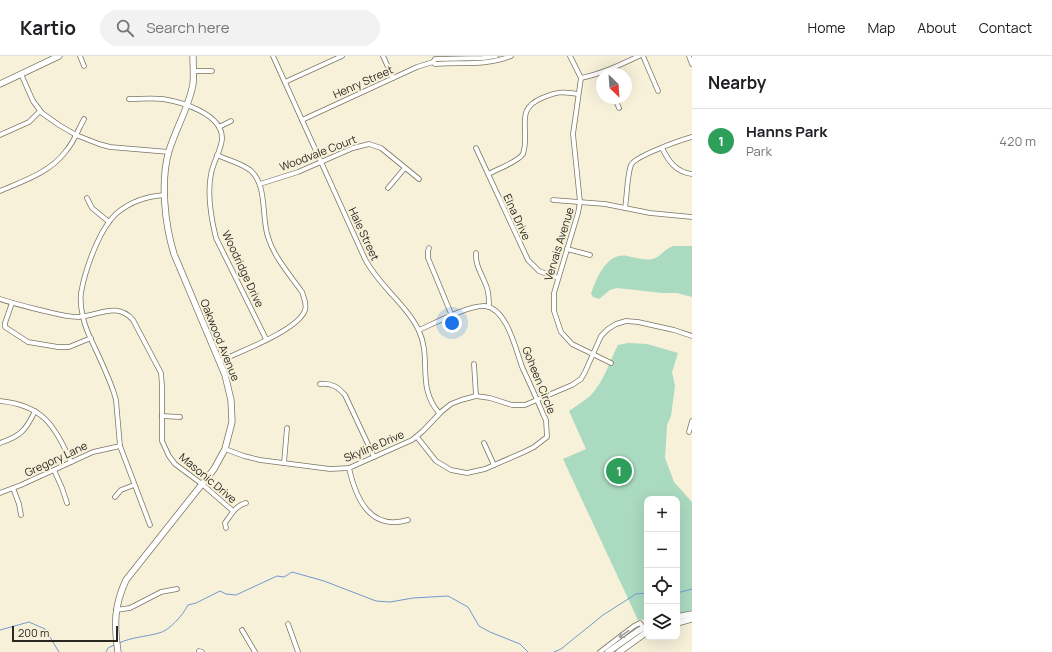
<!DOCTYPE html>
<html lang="en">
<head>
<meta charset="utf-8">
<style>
	body { margin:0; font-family:Manrope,sans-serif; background:#f2f2f2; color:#202124 }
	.controls { position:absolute; right:12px; bottom:12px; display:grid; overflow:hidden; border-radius:8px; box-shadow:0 4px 16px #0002 }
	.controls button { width:36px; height:36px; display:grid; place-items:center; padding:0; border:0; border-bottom:1px solid #e0e0e0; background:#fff; color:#202124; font:20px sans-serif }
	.compass { position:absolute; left:596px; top:12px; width:36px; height:36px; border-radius:50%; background:#fff; box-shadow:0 4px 16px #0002; rotate:155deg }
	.scale { position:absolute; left:12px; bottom:10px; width:106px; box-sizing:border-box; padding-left:4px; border:2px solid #2a271f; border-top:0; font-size:11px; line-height:14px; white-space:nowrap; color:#2a271f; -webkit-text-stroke:3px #f7f1da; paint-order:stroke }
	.you { position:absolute; left:452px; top:267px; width:14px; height:14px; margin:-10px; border:3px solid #fff; border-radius:50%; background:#1a73e8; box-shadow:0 0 0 6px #1a73e833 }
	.badge { display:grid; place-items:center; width:26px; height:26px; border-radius:50%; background:#db2777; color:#fff; font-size:13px; font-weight:700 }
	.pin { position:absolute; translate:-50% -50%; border:2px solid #fff; box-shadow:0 1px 4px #0006 }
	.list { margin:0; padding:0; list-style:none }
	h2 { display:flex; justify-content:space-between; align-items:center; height:52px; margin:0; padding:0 16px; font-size:17px }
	h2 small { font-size:13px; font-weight:400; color:#757577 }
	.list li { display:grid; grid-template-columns:26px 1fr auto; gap:12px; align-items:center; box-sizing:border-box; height:64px; padding:0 16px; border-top:1px solid #e0e0e0 }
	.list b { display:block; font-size:15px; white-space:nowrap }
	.list p { margin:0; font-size:13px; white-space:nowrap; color:#757577 }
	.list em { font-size:13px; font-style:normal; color:#757577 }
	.icon { flex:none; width:22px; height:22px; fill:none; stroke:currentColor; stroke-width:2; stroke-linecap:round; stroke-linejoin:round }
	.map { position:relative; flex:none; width:692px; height:596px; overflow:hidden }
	header { display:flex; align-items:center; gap:24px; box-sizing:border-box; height:56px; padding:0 20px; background:#fff; border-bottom:1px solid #e0e0e0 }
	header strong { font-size:19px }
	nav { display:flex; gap:22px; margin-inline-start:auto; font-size:14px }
	.search { width:280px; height:36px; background:#f2f2f2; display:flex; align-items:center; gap:10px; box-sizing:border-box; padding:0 14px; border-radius:22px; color:#757577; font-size:15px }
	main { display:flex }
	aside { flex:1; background:#fff }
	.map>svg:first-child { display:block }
</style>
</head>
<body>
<header>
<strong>Kartio</strong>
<div class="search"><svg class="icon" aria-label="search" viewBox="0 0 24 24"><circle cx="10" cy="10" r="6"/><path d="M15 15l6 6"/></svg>Search here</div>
<nav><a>Home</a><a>Map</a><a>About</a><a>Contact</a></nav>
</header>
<main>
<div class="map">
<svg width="692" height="596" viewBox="0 0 692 596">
	<rect width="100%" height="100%" fill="#f7f1da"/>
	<g fill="#aadac0">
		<path d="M673,190H692V241L677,237H662L617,232L610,234L599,243L593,241L591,238C596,223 607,196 627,200C635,201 643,205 652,203C660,202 664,193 673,190Z"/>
		<path d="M628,287L647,288L678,297L672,316L675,330L671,360L667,369L665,402L674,426L692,446V554L677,558V443H647V563L638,564L563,403L586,393L569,355C576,350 584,345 590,340C604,326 609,306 618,289Z"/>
	</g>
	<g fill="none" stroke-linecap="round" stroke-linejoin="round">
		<g stroke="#719acd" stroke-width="1">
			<polyline points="677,537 692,533"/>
			<polyline points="0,574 29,566 45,573 59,596"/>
			<path d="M119,587C132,581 145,581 159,577C169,575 183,559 188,549L196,547L220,535L226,538L236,539L277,520L284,521L292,516L324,525L376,545L390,546L413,542L448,540L468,551L479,570L490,576L520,588L528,596"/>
			<polyline points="106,596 108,592 114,589"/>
			<polyline points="554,596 561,593 603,559 636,538 647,537"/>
		</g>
		<defs>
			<g id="minor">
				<polyline points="80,0 84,10"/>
				<path d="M273,0L365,203C379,230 407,249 419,275C432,303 416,330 439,357"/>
				<polyline points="383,0 393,22"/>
				<polyline points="570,0 581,22 573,78 580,146 578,157 554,237 554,255 561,276 572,288 611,307"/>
				<polyline points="643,0 658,35"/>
				<polyline points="689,0 692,8"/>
				<path d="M433,6L435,8C461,6 487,10 511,0"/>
				<polyline points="193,15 212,15"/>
				<polyline points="21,18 33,45 42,57 59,69 76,79 99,88 110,91 169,96"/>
				<path d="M581,22C601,18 620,9 639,0"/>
				<polyline points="285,26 342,0"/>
				<polyline points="615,42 619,52"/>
				<path d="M129,43C140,43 152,42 163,43C182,46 223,58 222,83C221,95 213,106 211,118C207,138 211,162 216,182L266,283"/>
				<polyline points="302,64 417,11 433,6 435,3 483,2 496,0"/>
				<polyline points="219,71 231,65"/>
				<polyline points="0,79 29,66 40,55"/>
				<polyline points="476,92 528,204 539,215 558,222"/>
				<path d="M662,92C669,106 676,116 692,118"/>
				<path d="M217,99C228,104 241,107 250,114C268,129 261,161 268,181C274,201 290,219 302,236C304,242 307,248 305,254C299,274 239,296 220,305"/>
				<path d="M489,118C497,113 518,106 523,98C524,94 525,89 525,86C526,64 519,52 542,42C556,36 563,35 578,38"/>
				<polyline points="260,128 298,116 353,92 369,88 381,92 419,123"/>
				<polyline points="388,132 404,113"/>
				<path d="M0,135C23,125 51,116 66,95C74,86 78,74 84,63"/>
				<polyline points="87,142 92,152 109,166"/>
				<polyline points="553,144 605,148 650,157 692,161"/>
				<path d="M625,152C627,140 627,120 631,109C635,100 681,84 692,81"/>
				<polyline points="429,192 428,195 428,202 452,260"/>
				<polyline points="567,193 590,199"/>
				<path d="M476,197C475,210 483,220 487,232C489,238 489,244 489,251"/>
				<path d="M0,243C12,247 24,250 36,253C50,256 64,261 78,261C98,260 117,245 133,264L161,317L162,330V385L169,400L175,408L202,428L233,455"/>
				<polyline points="12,247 5,267 5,271 28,286 58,291 69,291 91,282"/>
				<polyline points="474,308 476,340"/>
				<path d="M320,328C332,327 338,331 345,339L374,401"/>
				<path d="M0,345C42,349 55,369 71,406"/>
				<polyline points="162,360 180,361"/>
				<polyline points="689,376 692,365"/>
				<path d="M417,381L436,405L451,414L467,417L485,413L524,396L534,391L547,381L546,364L543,358C537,343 530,328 523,313C516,296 508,253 485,250C469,249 435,267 419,274"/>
				<path d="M0,387C21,380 26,374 35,355"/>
				<polyline points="484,387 494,409"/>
				<polyline points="225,393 244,400 260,404 330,413 349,412 412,384 423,375 441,356 451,348 461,344 476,340 490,342 512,349 525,349 572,329 581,323 585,316 601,280 608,273 616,268 626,265 638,266 674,274 692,280"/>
				<polyline points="284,407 287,372"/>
				<path d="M349,412C356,443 370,475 408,464"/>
				<polyline points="54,414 62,432 67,447"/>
				<polyline points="13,432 19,448 21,459"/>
				<polyline points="0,437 21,429 93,396 120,390"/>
				<polyline points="115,441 121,434 134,429"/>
				<path d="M150,469L120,390L116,344L114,337C109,322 102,307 95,292C90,282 85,272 83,261C81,253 80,245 81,237C85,214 99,173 117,157C130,146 148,140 165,139"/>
				<path d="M226,472L225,467C231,459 236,449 246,447"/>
				<polyline points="116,554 130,552 161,536 177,533"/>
				<polyline points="288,568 298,596"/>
				<polyline points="242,574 255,596"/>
				<polyline points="199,595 202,596"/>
				<polyline points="600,596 634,570 640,567 644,573"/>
			</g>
			<g id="major">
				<polyline points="0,28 59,0"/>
				<polyline points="677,561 692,558"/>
				<polyline points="677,567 692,563"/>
				<path d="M118,596C114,568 114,550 126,524L214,413L225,393L232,366L231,344L225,319L174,198C165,169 160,125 169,95C176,72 189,51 193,28C194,19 193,9 193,0"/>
				<polyline points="608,596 638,575 647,570"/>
				<polyline points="619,596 647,576"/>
			</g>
		</defs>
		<use href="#minor" stroke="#7b7661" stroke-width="5.5"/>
		<use href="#major" stroke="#7b7661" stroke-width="7"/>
		<use href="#minor" stroke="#fff" stroke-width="4"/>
		<use href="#major" stroke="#fff" stroke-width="5.5"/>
	</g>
	<defs><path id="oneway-shaft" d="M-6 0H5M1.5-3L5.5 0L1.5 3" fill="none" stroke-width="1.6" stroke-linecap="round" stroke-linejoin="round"/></defs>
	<use stroke="#9f9e9a" href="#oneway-shaft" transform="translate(624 578) rotate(144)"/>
	<g text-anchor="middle" stroke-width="4" stroke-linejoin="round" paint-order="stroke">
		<g font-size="11" fill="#2a271f" stroke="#f7f1da">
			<text transform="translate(363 26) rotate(-24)" y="4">Henry Street</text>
			<text transform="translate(318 97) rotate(-21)" y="4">Woodvale Court</text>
			<text transform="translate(517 161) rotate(65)" y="4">Elna Drive</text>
			<text transform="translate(364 178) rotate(65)" y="4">Hale Street</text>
			<text transform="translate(559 188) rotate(-73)" y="4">Vervais Avenue</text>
			<text transform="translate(243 213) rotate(65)" y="4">Woodridge Drive</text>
			<text transform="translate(220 284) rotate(68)" y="4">Oakwood Avenue</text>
			<text transform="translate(539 324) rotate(68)" y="4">Goheen Circle</text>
			<text transform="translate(374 390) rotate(-23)" y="4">Skyline Drive</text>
			<text transform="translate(56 403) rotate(-25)" y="4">Gregory Lane</text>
			<text transform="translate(208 422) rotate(40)" y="4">Masonic Drive</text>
		</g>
	</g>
</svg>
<div class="controls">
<button>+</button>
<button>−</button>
<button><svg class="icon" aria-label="locate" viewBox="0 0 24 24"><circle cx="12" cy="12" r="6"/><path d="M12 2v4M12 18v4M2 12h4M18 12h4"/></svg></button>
<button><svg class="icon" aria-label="layers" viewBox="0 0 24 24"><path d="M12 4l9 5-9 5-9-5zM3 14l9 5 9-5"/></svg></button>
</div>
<svg class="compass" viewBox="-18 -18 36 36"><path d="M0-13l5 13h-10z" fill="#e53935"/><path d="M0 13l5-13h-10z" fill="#757577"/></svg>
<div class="scale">200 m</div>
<div class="you"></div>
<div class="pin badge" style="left:619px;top:415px;background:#2e9e5b">1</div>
</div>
<aside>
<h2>Nearby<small></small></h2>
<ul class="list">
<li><span class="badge" style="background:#2e9e5b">1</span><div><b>Hanns Park</b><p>Park</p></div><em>420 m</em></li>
</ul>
</aside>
</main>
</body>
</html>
